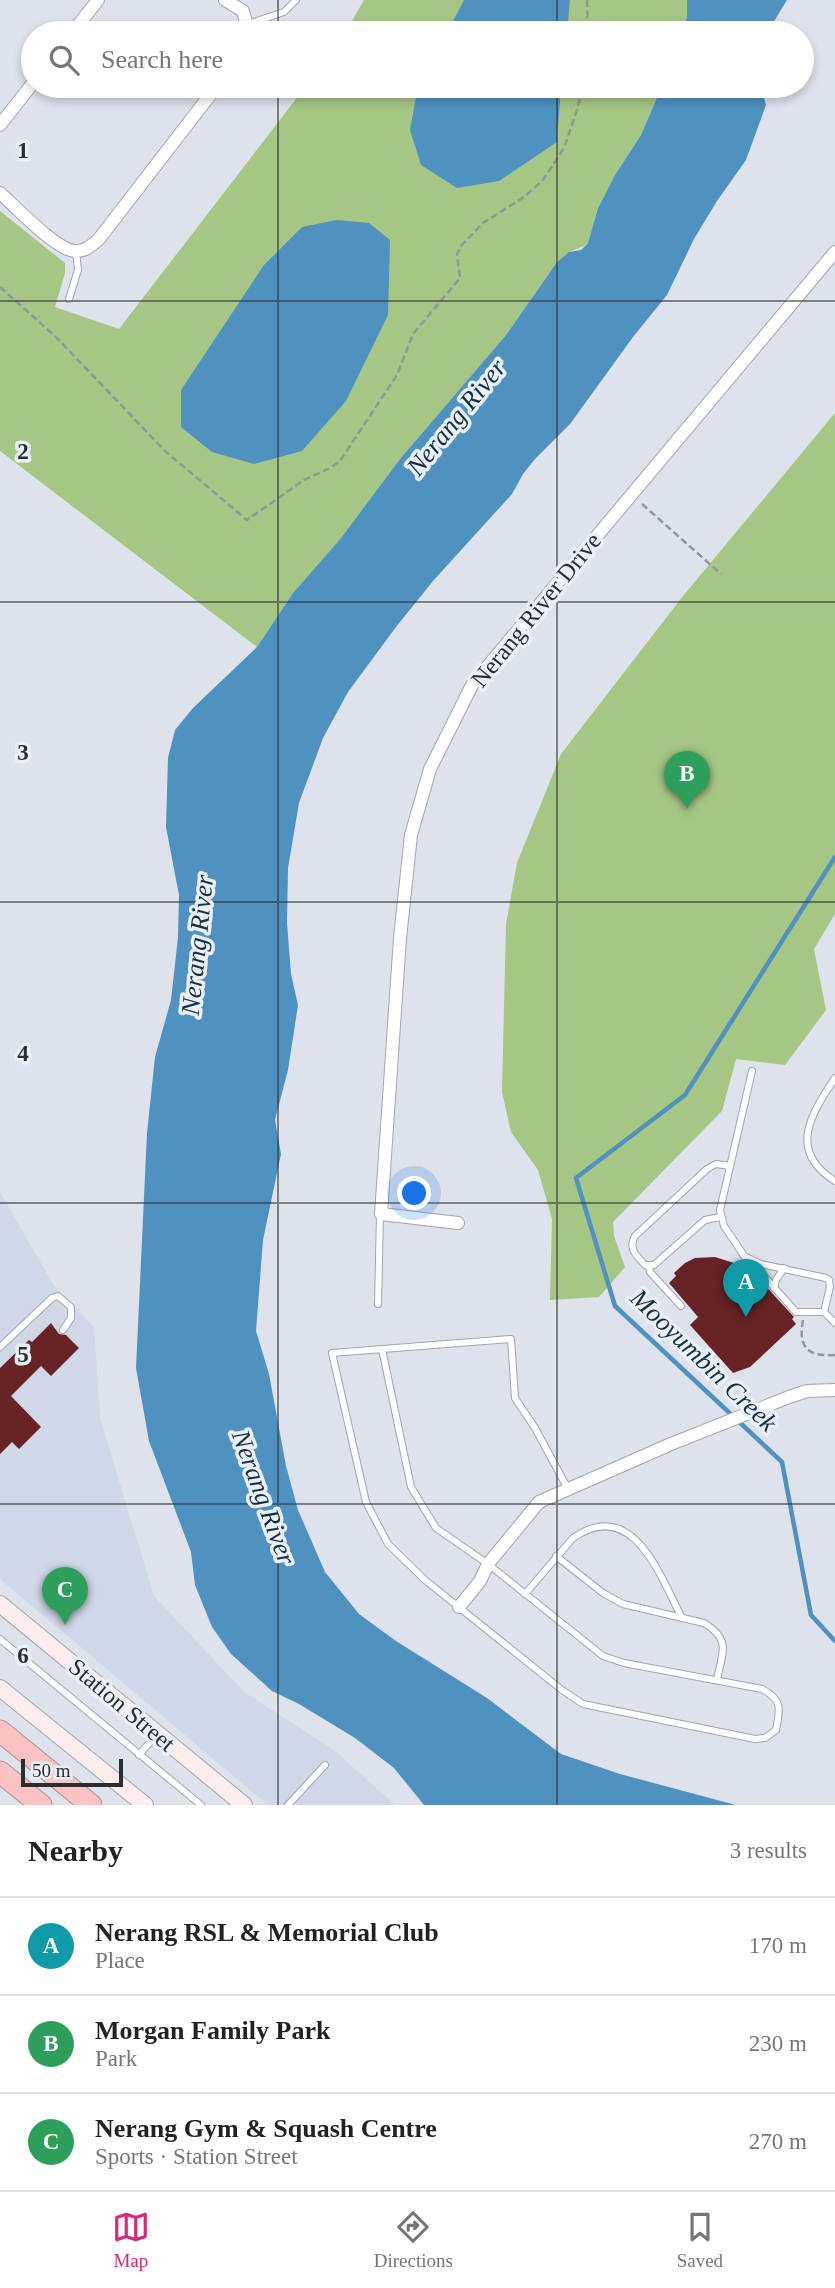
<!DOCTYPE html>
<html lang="en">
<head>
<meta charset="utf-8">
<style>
	body { margin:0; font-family:"Times New Roman",serif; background:#f6f6f6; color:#222 }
	.scale { position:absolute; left:21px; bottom:18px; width:102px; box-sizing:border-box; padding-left:7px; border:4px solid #2b2d31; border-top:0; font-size:19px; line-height:24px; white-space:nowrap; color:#2b2d31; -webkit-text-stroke:5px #eaeff8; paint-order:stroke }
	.you { position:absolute; left:415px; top:1194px; width:24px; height:24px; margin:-18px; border:5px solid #fff; border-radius:50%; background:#1a73e8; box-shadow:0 0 0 10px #1a73e833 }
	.badge { display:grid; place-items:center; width:46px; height:46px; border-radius:50%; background:#db2777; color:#fff; font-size:23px; font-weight:700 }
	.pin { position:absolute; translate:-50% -58px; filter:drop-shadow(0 2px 4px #0008) }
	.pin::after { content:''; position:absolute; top:37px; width:24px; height:21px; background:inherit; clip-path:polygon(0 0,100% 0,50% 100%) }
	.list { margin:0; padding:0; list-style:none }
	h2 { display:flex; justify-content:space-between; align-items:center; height:91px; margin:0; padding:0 28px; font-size:30px }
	h2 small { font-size:23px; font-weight:400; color:#767676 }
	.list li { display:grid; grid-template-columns:46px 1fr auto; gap:21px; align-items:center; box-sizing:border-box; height:98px; padding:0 28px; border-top:2px solid #e0e0e0 }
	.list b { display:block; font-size:26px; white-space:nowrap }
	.list p { margin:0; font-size:23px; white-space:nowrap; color:#767676 }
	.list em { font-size:23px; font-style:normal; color:#767676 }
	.icon { flex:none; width:38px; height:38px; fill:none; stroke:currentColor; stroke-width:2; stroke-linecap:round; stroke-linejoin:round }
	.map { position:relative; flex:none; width:835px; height:1805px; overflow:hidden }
	.search { position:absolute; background:#fff; box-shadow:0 4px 10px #0003; left:21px; right:21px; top:21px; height:77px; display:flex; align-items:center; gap:18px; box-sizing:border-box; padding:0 24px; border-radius:38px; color:#767676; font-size:26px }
	.sheet { height:385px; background:#fff }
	nav { display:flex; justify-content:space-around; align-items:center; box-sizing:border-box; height:98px; border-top:2px solid #e0e0e0; background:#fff; font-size:19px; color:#767676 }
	nav a { display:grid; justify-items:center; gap:4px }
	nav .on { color:#db2777 }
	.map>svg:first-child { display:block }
</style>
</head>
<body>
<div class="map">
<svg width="835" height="1805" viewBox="0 0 835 1805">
	<rect width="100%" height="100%" fill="#dde2eb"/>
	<polygon fill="#cfd8e7" points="0,1192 53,1284 94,1327 100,1418 154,1596 244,1692 334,1750 395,1805 268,1805 0,1579"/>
	<g fill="#a6c684">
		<polygon points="364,0 687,0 687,17 682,33 345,33"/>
		<polygon points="306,86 662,86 641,135 615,175 598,208 588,243 584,246 569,252 557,262 506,335 400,459 341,538 293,593 257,647 0,451 0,211 65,263 65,273 55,307 119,329"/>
		<polygon points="835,413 835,914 814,949 826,1010 785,1065 736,1059 722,1111 613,1222 614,1236 625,1267 599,1297 550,1300 552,1219 538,1170 511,1132 502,1092 506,924 517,863 561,754 683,596"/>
	</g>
	<g fill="#4f92c1">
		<polygon points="464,0 570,0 567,33 447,33"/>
		<polygon points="687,0 787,0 767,33 682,33 687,17"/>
		<polygon points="418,86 561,86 557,142 499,181 457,188 421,165 410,130"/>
		<polygon points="662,86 754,86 763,94 766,105 746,160 717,201 694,239 667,295 633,337 570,424 535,459 523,474 512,494 433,581 396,627 348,692 323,738 299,803 288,868 287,923 291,974 298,1005 288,1070 275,1120 281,1154 263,1240 256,1331 269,1374 286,1466 298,1510 325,1572 359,1614 396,1641 487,1698 561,1754 620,1774 736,1805 424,1805 394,1768 355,1738 299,1704 272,1691 231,1654 212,1627 195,1585 191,1552 149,1441 136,1368 147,1133 155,1057 171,1000 178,937 179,895 166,827 168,758 175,730 193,708 257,647 293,593 341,538 400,459 506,335 557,262 569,252 581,250 588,243 598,208 615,175 641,135"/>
		<polygon points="337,220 369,223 390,240 388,315 346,401 302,451 254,464 212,452 181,427 181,390 264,265 302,227"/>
	</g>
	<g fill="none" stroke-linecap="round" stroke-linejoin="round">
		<polyline stroke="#4f92c1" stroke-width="4.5" points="835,857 685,1095 576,1178 615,1306 782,1462 811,1615 835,1641"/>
	</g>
	<g fill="#682327">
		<polygon points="715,1257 734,1263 757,1287 762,1282 794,1317 792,1319 796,1324 750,1367 733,1373 690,1325 698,1317 669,1283 676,1276 674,1273 685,1263 695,1258"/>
		<polygon points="51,1323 59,1334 66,1335 79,1348 51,1376 41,1366 11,1396 41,1427 19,1449 12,1442 0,1454 0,1368 29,1340 32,1342"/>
	</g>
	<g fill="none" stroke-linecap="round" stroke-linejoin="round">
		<defs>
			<g id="service">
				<polyline points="248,24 284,12 296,0"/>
				<polyline points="69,299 78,270 76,251"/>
				<polyline points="752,1071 720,1210 724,1226 753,1269 763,1275 796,1312 824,1312"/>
				<path d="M835,1078C811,1114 787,1151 835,1181"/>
				<path d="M720,1217L705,1220L654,1265H645C636,1255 628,1249 635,1236L707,1169L716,1164L730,1166"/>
				<polyline points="746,1257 761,1264 826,1278 829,1280 830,1287 824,1312"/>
				<polyline points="649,1266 650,1272 681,1306"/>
				<polyline points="774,1288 776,1280 784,1268"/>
				<polyline points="378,1304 380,1215"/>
				<polyline points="824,1312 835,1323"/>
				<polyline points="0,1347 52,1298 58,1296 71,1307 71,1318 63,1330"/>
				<path d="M382,1349L411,1487L436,1528L488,1564L603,1656L624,1663L762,1689C783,1700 780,1709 776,1730L765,1738L755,1739L583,1704L562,1690L425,1580L388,1544L366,1502L332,1353L511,1339L515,1398L535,1428L568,1489"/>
				<path d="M556,1556L603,1593L623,1604L704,1623C732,1640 722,1652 717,1680"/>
				<path d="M525,1594L573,1538C633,1496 660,1576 682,1618"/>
				<polyline points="0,1639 201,1805"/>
				<polyline points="139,1755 156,1735"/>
				<polyline points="288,1805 325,1765"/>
			</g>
			<g id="minor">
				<polyline points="225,0 243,11 249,33"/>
				<polyline points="72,33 98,0"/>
				<polyline points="0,125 33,83"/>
				<path d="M0,193C15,206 56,250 75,251C85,252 92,245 99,239L217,86"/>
				<polyline points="458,1223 381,1214 400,938 411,835 430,769 472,685 835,252"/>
				<polyline points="459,1607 480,1581 488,1564 539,1502 671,1444 789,1397 807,1391 835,1390"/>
			</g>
			<g id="secondary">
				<polyline points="0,1604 244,1805"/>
				<polyline points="0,1688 145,1805"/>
			</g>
			<g id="motorway">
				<polyline points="0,1731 91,1805"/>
				<polyline points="0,1772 41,1805"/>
			</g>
		</defs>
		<use href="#service" stroke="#a0a5ae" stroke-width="8"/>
		<use href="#minor" stroke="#a0a5ae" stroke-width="14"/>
		<use href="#secondary" stroke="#a0a5ae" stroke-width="18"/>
		<use href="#motorway" stroke="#b18e90" stroke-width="23"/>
		<g stroke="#91959c" stroke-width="2.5" stroke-dasharray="7 3.5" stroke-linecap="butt">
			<polyline points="587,0 588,33"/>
			<polyline points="0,287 55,336 165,451 247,520 304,480 330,468 340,461 397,375 413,334 460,278 457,254 461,246 483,223 524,197 543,180 564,148 577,110 583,86"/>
			<polyline points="642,504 721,574"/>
			<path d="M803,1320C798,1347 807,1357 835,1355"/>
		</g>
		<use href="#service" stroke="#fff" stroke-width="6"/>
		<use href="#minor" stroke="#fff" stroke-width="12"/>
		<use href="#secondary" stroke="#fdeded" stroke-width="16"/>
		<use href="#motorway" stroke="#f9c2c3" stroke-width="21"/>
	</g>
	<path fill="none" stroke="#2b2d31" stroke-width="2" stroke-opacity="0.55" d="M278,0V33M557,0V33M278,86V1805M557,86V1805M0,301H835M0,602H835M0,902H835M0,1203H835M0,1504H835"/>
	<g text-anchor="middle" stroke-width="7" stroke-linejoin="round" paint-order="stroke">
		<g font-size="24" fill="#2b2d31" stroke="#eaeff8">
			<text transform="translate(536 610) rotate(-51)" y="8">Nerang River Drive</text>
			<text transform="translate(122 1705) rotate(40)" y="8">Station Street</text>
		</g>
		<g font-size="26" font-style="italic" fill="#133145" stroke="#eaeff8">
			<text transform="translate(456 417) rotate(-51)" y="9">Nerang River</text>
			<text transform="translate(197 945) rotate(-84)" y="9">Nerang River</text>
			<text transform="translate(704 1360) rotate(44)" y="9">Mooyumbin Creek</text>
			<text transform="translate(264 1497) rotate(70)" y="9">Nerang River</text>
		</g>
	</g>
	<g font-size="23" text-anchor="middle" font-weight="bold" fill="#2b2d31" stroke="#eaeff8" stroke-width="7" stroke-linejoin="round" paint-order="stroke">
		<text x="23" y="158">1</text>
		<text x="23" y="459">2</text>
		<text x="23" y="760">3</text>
		<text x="23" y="1061">4</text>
		<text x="23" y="1362">5</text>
		<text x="23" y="1663">6</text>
	</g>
</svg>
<div class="scale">50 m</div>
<div class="you"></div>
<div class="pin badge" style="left:746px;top:1317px;background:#0f9aa8">A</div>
<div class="pin badge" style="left:687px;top:809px;background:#2e9e5b">B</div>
<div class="pin badge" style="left:65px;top:1625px;background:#2e9e5b">C</div>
<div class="search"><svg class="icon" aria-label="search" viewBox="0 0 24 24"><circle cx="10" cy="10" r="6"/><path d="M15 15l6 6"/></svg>Search here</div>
</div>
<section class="sheet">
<h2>Nearby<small>3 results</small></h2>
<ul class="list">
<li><span class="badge" style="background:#0f9aa8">A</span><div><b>Nerang RSL &amp; Memorial Club</b><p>Place</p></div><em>170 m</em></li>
<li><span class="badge" style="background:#2e9e5b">B</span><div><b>Morgan Family Park</b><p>Park</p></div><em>230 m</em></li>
<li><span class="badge" style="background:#2e9e5b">C</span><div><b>Nerang Gym &amp; Squash Centre</b><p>Sports · Station Street</p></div><em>270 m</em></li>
</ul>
</section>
<nav>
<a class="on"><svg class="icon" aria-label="map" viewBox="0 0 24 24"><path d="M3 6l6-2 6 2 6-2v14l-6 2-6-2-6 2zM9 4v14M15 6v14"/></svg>Map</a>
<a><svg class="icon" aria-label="directions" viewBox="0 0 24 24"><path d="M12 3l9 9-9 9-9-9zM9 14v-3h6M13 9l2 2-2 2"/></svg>Directions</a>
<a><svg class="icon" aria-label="saved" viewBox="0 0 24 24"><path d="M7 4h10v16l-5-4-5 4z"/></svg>Saved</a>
</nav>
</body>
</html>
